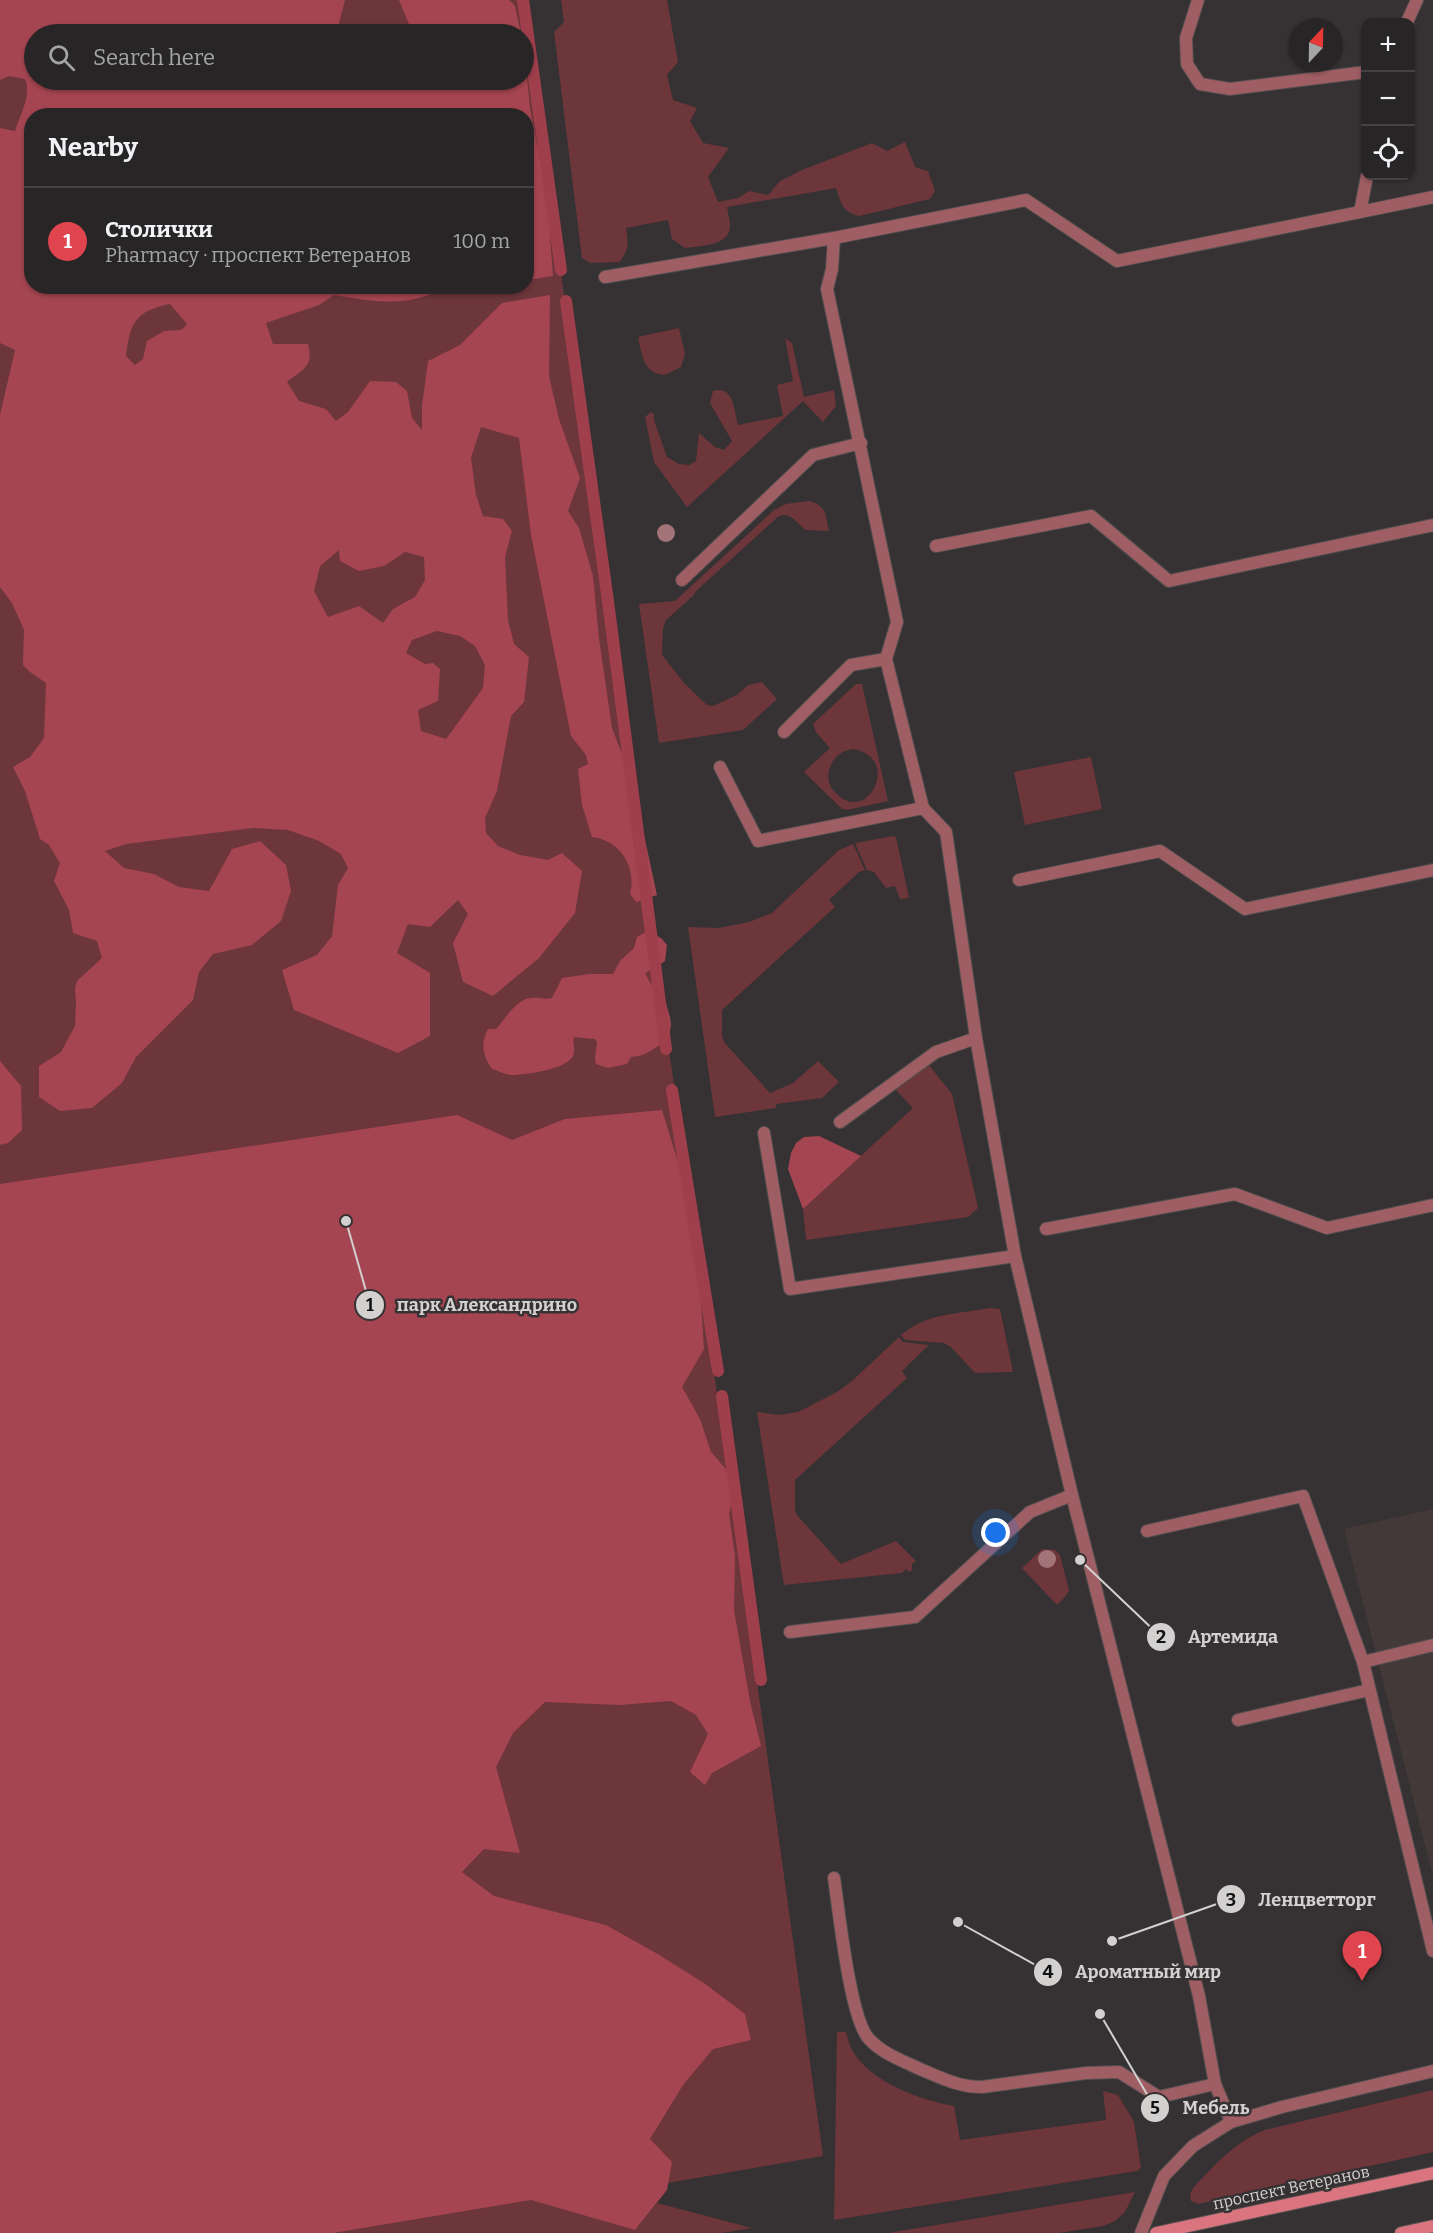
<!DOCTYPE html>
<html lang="en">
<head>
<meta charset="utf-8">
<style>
	body { margin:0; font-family:Bitter,serif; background:#302d2e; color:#f1f3f6 }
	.controls { position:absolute; right:18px; top:18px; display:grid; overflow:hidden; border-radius:12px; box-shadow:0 2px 4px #0004 }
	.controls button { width:54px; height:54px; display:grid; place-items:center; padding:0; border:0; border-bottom:2px solid #444243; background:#282526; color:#f1f3f6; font:30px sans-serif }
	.compass { position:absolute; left:1289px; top:18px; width:54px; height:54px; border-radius:50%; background:#282526; box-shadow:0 2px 4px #0004; rotate:22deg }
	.you { position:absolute; left:996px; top:1533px; width:21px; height:21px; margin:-15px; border:4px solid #fff; border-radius:50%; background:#1a73e8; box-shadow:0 0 0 9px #1a73e833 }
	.badge { display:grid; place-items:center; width:39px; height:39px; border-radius:50%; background:#1a73e8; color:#fff; font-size:20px; font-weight:700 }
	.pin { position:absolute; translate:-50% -50px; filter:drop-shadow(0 2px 3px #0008) }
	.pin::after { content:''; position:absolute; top:32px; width:21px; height:18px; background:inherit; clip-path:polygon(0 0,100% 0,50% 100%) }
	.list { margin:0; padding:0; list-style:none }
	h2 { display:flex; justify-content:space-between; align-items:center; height:78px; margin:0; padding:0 24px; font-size:26px }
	h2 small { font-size:20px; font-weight:400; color:#a5a5a7 }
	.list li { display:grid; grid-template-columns:39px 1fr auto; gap:18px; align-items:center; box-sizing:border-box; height:108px; padding:0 24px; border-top:2px solid #444243 }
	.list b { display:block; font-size:22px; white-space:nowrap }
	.list p { margin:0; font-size:20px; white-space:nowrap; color:#a5a5a7 }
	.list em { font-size:20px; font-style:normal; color:#a5a5a7 }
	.icon { flex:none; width:33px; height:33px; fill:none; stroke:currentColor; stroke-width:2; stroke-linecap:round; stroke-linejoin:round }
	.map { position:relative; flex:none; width:1433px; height:2233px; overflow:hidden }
	.search { position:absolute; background:#282526; box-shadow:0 2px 4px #0004; left:24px; top:24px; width:510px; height:66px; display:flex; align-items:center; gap:15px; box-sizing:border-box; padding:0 21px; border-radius:33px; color:#a5a5a7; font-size:22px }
	.panel { position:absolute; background:#282526; box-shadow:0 2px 4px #0004; left:24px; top:108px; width:510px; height:186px; border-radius:24px }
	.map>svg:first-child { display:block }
</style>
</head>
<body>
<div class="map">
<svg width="1433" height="2233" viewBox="0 0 1433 2233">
	<rect width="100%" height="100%" fill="#363132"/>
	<polygon fill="#443939" points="1433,1509 1433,1876 1344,1529"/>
	<g fill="#6c363b" fill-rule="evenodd">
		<path d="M0,0H523L823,2156L547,2204L635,2230L657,2203L752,2228L722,2233H0ZM34,34H524V80H34ZM32,116H526V286H32Z"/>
		<path d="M561,0H667L678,62L667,75L673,100L697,108L690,121L703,143L729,148L708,177L718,202L738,198L749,191L768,195L780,181L802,170L872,143L887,151L905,142L915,167L928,171L935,191L930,199L859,216C842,212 841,202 836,188L727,207C728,213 730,220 730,227C729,246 699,246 685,248L672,239L668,220L626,228C628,242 630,250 619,262L590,263L582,258L554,32L564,22Z"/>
		<path d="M679,328L685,354L681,367L665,375C643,374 642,354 638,337Z"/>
		<path d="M785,338L792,343L804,397L834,390L836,406L823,422L803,401L687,507L654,462L645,417L651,412L654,414V420L667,457L679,464L689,465L696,461L699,433L715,447L724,450L732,441L710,403L713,391C734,385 734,410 738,425L783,416L777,385L793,381Z"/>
		<path d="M809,501C827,506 825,514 829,531L806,530C797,524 791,511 779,516L696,591L694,595L666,620L663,628L662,655L666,660L685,684L707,705L713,706L737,695L748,685L762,682L777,699L743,730L659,743L639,604L675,601L774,510L786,504Z"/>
		<path d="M856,684H862L888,801L847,810L842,809L804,772L830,748L816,732L813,724ZM853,749C903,757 867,829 834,791C824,781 828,762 840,754C843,751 849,750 853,749Z"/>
		<polygon points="1091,757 1102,809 1025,825 1014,772"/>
		<polygon points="894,836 896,837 909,898 900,899 895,886 886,888 874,872 867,870 855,843"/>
		<polygon points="853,844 865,870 859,872 829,900 835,907 722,1010 722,1035 724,1042 770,1093 793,1083 818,1061 839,1082 822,1098 776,1104 776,1108 715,1117 688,927 719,928 749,922 772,913 839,850"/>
		<polygon points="928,1064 952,1094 978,1208 968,1217 806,1240 803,1209 913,1108 896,1090 897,1085"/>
		<path d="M990,1308L1000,1309L1013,1372L975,1373L951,1347L944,1343L905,1340L901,1335C927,1313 958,1314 990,1308Z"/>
		<polygon points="899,1337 903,1342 929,1345 902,1371 907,1378 795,1480 795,1510 797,1515 841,1564 896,1541 916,1561 912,1564 912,1570 909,1572 906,1569 902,1573 784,1585 757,1412 779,1415 798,1412 837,1392 852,1381"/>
		<polygon points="1042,1549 1055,1550 1060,1555 1069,1590 1066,1596 1057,1605 1022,1568"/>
		<path d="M837,2032H846C848,2038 849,2045 852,2050C870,2082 920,2100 954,2106L960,2140L1106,2120L1103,2091L1118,2095L1134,2122L1141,2168L1137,2171L834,2220Z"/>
		<path d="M1433,2090V2152L1198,2204L1191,2201L1190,2194L1193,2188C1216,2164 1233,2143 1265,2130Z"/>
		<polygon points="1135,2192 1125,2212 1115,2221 1103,2226 1059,2233 888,2233"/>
	</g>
	<g fill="#a54551" fill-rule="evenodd">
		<path d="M0,0H345L336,34H34V80H524V47L530,108L547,196L553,276L528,280L526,116H32V286L447,287C408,308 376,302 334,295L319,305L266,323L273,344H308C314,367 303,369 287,382L299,401L326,409L336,421L348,412L370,381L396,382L407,391L412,418L422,430V406L428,361L460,345L502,303L550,295L549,376L559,419L580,478L568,511L579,528L593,576L599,639L612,728L632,780L657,895L636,902L630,894C637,867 620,840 592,837L582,805L578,769L588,764L586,755L571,736L531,535L519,438L481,427L471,458L476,495L483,516L503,519L512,531L505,557L508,620L514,644L529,657L524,702L511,716L497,791L485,818L486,833L498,846L520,855L548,860L562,853L582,871L575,913L539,958L493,996L463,982L453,943L468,914L458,900L430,927L408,924L397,953L430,973V1036L398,1053L294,1010L282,970L317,955L332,936L338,885L348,868L341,854L319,841L288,830L253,828L126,844L105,851L124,868L154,874L179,887L209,891L232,849L260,841L286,865L291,891L281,921L252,945L213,954L199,972L193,1000L136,1057L122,1083L92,1108L60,1111L39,1097V1066L61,1052L75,1026L76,1002L75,989L77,981L102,958L97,941L73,933L69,910L54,881L60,863L49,845L40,839L25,791L13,767L30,757L44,738L46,683L30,672L23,665L24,630L12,603L0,587V415L15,350L0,343V128L15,131C20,115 32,95 25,79L9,76L0,80ZM170,304L187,324L181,330L164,331L147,341L143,359L135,365L126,356C130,322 136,311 170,304ZM339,550L340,561L359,571L384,566L405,552L424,557L425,580L415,597L393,609L383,623L359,606L328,617L314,591L320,566ZM437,631L460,636L475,646L485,665L483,688L446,739L421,731L418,710L438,701L440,669L433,663L425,664L406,653L412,640Z"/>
		<polygon points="399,0 509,0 515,6 521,34 413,34"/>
		<path d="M651,932L662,939L667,945L665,961L655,968L645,973L658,997L665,1001C672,1022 676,1033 657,1047C647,1053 643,1056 631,1057L627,1064L608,1068L596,1064L595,1058L597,1042L595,1039L574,1037C572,1044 576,1049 573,1056C567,1069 525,1075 511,1075C504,1074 498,1071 492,1069C483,1056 480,1044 488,1029H496C505,1019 517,998 532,998C540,997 544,1000 552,998L562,978L589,974H613L620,961L634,948L637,937L644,933Z"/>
		<polygon points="0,1061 21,1086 22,1130 8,1143 0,1145"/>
		<polygon points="662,1110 678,1162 693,1238 705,1280 701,1302 704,1349 682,1387 700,1419 711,1452 726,1469 734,1493 729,1514 735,1556 734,1610 750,1701 761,1746 712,1773 705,1785 690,1772 708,1734 696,1715 671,1701 619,1705 545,1702 513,1733 496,1767 520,1853 484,1849 462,1872 494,1896 606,1925 656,1953 704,1983 745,2014 751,2040 713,2049 683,2085 650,2139 672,2162 667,2190 635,2230 531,2200 333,2233 0,2233 0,1184 457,1115 512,1140 565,1119"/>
		<polygon points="819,1136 861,1156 803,1209 788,1169 791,1153 796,1143 804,1137"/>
	</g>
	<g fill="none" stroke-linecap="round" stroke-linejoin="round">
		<g stroke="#9f3f4c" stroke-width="12">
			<polyline points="523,0 561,270"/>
			<polyline points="566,301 608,601 666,1049"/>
			<polyline points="672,1090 718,1371"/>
			<polyline points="722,1396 761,1680"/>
		</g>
		<defs>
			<g id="lane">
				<polyline points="1198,0 1186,38 1187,64 1200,84 1230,89 1366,72"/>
				<polyline points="1407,22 1417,0"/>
				<polyline points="1360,212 1433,197"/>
				<polyline points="834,238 832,269 827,289 897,622 886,659 923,808 946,832 976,1038 1015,1256 1072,1495 1199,1996 1215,2084 1231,2122"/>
				<polyline points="605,277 834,238 1026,200 1117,261 1360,212 1367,176"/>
				<polyline points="936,546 1091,516 1169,581 1433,525"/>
				<polyline points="682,580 813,455 861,443"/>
				<polyline points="784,732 851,665 886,659"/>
				<polyline points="720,767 758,841 923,808"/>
				<polyline points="1019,880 1160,851 1245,909 1433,870"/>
				<polyline points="840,1122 936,1052 976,1038"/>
				<polyline points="764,1133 790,1289 1015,1256"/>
				<polyline points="1046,1229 1235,1194 1327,1228 1433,1205"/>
				<polyline points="1147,1531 1303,1496 1363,1662 1433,1951"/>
				<polyline points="790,1632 915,1617 1030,1512 1072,1495"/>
				<polyline points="1363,1662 1433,1645"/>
				<polyline points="1238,1720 1369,1690"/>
				<path d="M834,1878C839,1911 850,2019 869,2039C883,2054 903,2061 920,2069C941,2078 959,2087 982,2087L1086,2073L1119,2072L1159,2097L1215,2084"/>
			</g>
			<polyline id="street" points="1141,2233 1164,2176 1193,2146 1231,2122 1282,2107 1433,2071"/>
			<g id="secondary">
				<polyline points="1156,2233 1433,2173"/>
				<polyline points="1401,2233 1433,2226"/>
			</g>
		</defs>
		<use href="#lane" stroke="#524e4e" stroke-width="14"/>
		<use href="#street" stroke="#524e4e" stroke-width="14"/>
		<use href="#secondary" stroke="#524e4e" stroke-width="14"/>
		<use href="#lane" stroke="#9f5e63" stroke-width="12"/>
		<use href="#street" stroke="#9f5e63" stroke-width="12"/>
		<use href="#secondary" stroke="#da747e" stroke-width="12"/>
	</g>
	<g fill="#a27477">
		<circle cx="666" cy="533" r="9"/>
		<circle cx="1047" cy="1559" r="9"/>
	</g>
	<g text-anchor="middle" stroke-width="5" stroke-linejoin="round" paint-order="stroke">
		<g font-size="16" fill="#d3d0d0" stroke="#363132">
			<text transform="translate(1291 2187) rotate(-12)" y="6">проспект Ветеранов</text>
		</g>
	</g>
	<path fill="none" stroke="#d3d0d0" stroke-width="2" d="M346 1221L370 1305M1080 1560L1161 1637M1112 1941L1231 1899M958 1922L1048 1972M1100 2014L1155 2108"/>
	<g fill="#d3d0d0" stroke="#363132" stroke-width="2">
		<circle cx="346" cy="1221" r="6"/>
		<circle cx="1080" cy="1560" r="6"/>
		<circle cx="1112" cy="1941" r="6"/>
		<circle cx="958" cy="1922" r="6"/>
		<circle cx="1100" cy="2014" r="6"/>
		<circle cx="370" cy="1305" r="15"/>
		<circle cx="1161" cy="1637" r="15"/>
		<circle cx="1231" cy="1899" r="15"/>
		<circle cx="1048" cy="1972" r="15"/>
		<circle cx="1155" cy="2108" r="15"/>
	</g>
	<g font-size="18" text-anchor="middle" font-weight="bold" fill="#111">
		<text x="370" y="1311">1</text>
		<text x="1161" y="1643">2</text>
		<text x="1231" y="1906">3</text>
		<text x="1048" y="1978">4</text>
		<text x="1155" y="2114">5</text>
	</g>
	<g font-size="18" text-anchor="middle" font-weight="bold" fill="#d3d0d0" stroke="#363132" stroke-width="5" stroke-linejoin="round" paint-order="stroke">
		<text x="487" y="1311">парк Александрино</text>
		<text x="1233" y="1643">Артемида</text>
		<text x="1317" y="1906">Ленцветторг</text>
		<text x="1148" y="1978">Ароматный мир</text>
		<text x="1216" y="2114">Мебель</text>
	</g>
</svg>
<div class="controls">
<button>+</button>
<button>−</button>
<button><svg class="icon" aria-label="locate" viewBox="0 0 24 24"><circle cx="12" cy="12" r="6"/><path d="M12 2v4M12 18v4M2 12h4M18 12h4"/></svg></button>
</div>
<svg class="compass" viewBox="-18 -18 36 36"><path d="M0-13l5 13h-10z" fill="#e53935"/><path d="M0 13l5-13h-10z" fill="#a5a5a7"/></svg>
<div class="you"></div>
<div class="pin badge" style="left:1362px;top:1981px;background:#e0444e">1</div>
<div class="search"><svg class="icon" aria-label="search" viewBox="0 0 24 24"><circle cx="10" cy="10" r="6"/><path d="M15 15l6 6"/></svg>Search here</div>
<section class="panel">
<h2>Nearby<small></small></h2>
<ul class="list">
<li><span class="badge" style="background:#e0444e">1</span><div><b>Столички</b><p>Pharmacy · проспект Ветеранов</p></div><em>100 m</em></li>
</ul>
</section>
</div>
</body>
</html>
